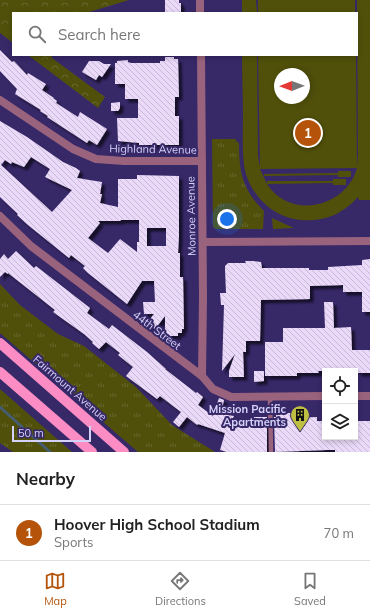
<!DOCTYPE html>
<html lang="en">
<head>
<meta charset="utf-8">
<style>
	body { margin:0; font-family:Mulish,sans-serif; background:#f2f2f2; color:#222 }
	.controls { position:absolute; right:12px; bottom:12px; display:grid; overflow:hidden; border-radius:0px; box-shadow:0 2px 6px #0003 }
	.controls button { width:36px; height:36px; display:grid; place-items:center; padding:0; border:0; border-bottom:1px solid #e0e0e0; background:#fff; color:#222; font:20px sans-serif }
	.compass { position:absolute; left:274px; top:68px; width:36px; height:36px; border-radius:50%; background:#fff; box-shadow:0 2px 6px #0003; rotate:269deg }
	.scale { position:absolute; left:12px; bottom:10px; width:79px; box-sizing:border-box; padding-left:4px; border:2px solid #d5d2f9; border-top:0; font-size:11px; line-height:14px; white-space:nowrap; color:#d5d2f9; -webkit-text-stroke:3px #372868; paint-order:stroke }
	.you { position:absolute; left:227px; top:219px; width:14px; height:14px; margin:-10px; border:3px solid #fff; border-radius:50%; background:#1a73e8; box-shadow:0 0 0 6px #1a73e833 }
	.badge { display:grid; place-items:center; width:26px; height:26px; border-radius:50%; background:#b45309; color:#fff; font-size:13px; font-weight:700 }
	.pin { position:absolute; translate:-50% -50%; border:2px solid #fff; box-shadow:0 1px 4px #0006 }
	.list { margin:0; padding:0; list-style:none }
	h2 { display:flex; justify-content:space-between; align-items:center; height:52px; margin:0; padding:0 16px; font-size:17px }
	h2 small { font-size:13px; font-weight:400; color:#767676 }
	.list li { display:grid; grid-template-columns:26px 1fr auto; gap:12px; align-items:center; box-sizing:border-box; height:56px; padding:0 16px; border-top:1px solid #e0e0e0 }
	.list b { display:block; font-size:15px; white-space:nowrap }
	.list p { margin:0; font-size:13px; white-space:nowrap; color:#767676 }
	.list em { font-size:13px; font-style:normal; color:#767676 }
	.icon { flex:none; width:22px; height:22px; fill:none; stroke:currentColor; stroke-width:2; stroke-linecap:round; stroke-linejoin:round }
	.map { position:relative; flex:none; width:370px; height:452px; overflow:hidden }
	.search { position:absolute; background:#fff; box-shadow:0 2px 6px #0003; left:12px; right:12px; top:12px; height:44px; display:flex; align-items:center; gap:10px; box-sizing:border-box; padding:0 14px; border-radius:0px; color:#767676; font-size:15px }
	.sheet { height:108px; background:#fff }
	nav { display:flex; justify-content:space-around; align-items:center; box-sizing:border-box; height:56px; border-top:1px solid #e0e0e0; background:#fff; font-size:11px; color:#767676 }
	nav a { display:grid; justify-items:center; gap:2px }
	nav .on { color:#b45309 }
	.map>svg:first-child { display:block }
</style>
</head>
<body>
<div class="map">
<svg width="370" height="452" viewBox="0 0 370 452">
	<defs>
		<pattern id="grass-tufts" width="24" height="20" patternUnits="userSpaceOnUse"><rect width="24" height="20" fill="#50500b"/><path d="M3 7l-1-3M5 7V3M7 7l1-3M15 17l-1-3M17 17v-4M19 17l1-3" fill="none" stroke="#68682f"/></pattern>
		<pattern id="forest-crowns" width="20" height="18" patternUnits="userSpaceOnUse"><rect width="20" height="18" fill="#50500b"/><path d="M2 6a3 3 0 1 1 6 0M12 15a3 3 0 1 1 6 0" fill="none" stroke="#68682f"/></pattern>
		<pattern id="building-back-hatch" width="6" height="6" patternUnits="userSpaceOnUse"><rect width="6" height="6" fill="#ead9f8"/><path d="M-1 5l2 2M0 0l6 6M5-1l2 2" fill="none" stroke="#c8bad5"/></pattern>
		<filter id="shadow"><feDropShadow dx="3.5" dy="3.5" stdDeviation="1" flood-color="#0009"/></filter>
	</defs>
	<rect width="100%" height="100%" fill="#372868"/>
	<g fill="url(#grass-tufts)">
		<path d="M212,139H236V141L239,143C239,173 243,190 264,211L263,229H216L213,227Z"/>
		<polygon points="272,218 294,228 293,228 273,229"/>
		<polygon points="0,284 20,305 58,334 84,346 136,387 172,425 215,452 138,452 0,333"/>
		<polygon points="0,389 72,452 13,452 0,443"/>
	</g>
	<g fill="url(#forest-crowns)">
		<polygon points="0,0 129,0 86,13 13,13 13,43 0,33"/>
		<polygon points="28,55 51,55 52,58 105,97 98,108"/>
	</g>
	<g fill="#50500b" fill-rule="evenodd">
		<polygon points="242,0 256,0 257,13 242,13"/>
		<rect x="258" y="0" width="97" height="13"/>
		<path d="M357,0H370V200H359L358,197C343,214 324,222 301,220C272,218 248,193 244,165C242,149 243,132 243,116C243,96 242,75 242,55H257L258,156L260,167L258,55H356L357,165L358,155ZM280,74H304V98H280ZM357,168C346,208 290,220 267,184L333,183V185H346V179H333V181H267V184L260,169Z"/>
		<polygon points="338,171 351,171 351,177 338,177 338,175 264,176 264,174 338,173"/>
	</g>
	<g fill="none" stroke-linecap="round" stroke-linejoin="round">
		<polyline stroke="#465c71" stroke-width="3" points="0,407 50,452"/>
	</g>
	<g fill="url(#building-back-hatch)" fill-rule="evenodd" filter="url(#shadow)">
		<polygon points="165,0 179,0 179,3 181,3 181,13 165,13"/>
		<polygon points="0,50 12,62 14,61 27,75 28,73 46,84 42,90 54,98 53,98 57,101 56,103 78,117 80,112 107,129 97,145 89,140 87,143 47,117 48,116 40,111 41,110 15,94 17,89 0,71"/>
		<polygon points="165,57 174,57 174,59 178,59 179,97 175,97 175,116 179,116 179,145 139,145 139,143 118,141 117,118 138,118 138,99 125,99 125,84 115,84 115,63 117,63 117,61 128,60 128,62 131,63 160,63 160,61 165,61"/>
		<polygon points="89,61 99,61 104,64 111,64 102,77 99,75 96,80 82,72"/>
		<polygon points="120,102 120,108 118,111 111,111 111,103"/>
		<path d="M0,121L27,137L63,162L76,168L80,171L77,178L102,182L100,194H102L100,203L118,207V179H137V175L179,176V236L178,253H180V277H183L184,329H182V333H178V336H165V316L155,329L147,323L154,314H144L143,302H155L154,281H142L127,304L88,273L83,268L85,266L71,255L69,258L28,225L17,215L18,214L0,197ZM31,157L50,169L45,177L72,190L52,212L1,165L5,160L11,164L12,162L24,167ZM120,220H139V242H137V252L120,239L108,253L88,238L100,223L98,221H121ZM147,228H166V246H147Z"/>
		<polygon points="16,251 34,268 36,266 90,308 87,313 109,329 112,325 147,352 166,369 165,369 196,393 197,392 203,397 198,405 213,416 219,398 224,400 221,414 234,416 232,420 253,420 254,417 267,417 267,452 227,452 220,450 225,433 198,424 197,425 187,417 179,427 173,422 181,412 160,396 157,399 126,376 133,367 118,355 120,353 106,342 99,349 92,343 93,342 84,334 53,312 55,310 8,273 8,274 5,272 0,277 0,259 4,254 8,259"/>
		<polygon points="370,259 370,312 362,312 362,292 343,292 343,285 310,286 310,299 261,300 260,341 246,341 246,352 243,352 244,377 229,377 229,371 235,354 222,371 224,305 221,305 220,293 226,293 225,269 225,266 228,263 246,263 245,261 253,261 261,262 262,268 309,268 309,270 328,270 328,267 362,265 362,260"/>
		<polygon points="324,302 333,302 334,328 351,327 352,350 370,350 370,373 358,373 358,370 318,371 319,373 297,373 297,376 265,376 265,342 283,342 283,328 325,328"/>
		<polygon points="254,371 264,371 264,381 254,382"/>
		<polygon points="276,413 292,413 292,418 317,417 317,421 325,421 325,437 355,437 355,427 358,427 358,421 370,421 370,452 335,452 335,450 326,450 275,452 274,417 276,417"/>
	</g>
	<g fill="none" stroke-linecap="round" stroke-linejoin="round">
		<polyline stroke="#9a637d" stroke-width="4.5" points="270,397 271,452"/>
		<g stroke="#9a637d" stroke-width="8">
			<polyline points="0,100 73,149 96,159 124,161 202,161"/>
			<polyline points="0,216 31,246 202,376"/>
			<polyline points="203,242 370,241"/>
		</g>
		<g stroke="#9a637d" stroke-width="8">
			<polyline points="200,0 200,13"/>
			<polyline points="201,55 203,296 202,376 213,389 231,397 325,396"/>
			<polyline points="355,396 370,396"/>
		</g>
		<g stroke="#fc8dc4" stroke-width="10">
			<polyline points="0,343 124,452"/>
			<polyline points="0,372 92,452"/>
		</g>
	</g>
	<defs>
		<symbol id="building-pin" viewBox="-11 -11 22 30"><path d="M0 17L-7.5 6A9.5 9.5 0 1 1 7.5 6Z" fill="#bebf42" stroke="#372868"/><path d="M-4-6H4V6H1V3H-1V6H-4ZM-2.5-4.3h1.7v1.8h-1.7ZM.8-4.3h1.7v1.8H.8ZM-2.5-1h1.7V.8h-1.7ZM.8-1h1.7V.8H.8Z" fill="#111"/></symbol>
	</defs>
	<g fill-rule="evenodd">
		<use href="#building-pin" x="289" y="404" width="22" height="30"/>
	</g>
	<g text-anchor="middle" stroke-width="4" stroke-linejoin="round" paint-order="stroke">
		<g font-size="11" fill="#d5d2f9" stroke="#372868">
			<text transform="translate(153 149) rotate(1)" y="4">Highland Avenue</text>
			<text transform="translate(191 216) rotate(-91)" y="4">Monroe Avenue</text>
			<text transform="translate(157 330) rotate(37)" y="4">44th Street</text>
			<text transform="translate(70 388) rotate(41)" y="4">Fairmount Avenue</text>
		</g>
		<g font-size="11" font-weight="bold" fill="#d5d2f9" stroke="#372868" text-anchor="end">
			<text x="286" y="413">Mission Pacific<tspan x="286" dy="13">Apartments</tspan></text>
		</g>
	</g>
</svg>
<div class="controls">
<button><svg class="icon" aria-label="locate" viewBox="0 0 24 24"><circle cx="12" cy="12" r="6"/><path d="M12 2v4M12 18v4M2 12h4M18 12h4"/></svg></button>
<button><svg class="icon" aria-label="layers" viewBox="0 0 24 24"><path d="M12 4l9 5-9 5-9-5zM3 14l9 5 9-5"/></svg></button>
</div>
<svg class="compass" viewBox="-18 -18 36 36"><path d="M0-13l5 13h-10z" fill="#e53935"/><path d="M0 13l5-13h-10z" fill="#767676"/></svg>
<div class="scale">50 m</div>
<div class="you"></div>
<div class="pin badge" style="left:308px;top:133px">1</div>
<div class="search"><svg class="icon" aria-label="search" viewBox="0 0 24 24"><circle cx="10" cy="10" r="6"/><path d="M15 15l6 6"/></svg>Search here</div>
</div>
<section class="sheet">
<h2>Nearby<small></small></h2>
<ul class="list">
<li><span class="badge">1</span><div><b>Hoover High School Stadium</b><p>Sports</p></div><em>70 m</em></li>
</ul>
</section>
<nav>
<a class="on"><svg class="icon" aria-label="map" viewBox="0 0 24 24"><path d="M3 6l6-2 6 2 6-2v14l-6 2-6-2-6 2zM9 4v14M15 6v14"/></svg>Map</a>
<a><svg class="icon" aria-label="directions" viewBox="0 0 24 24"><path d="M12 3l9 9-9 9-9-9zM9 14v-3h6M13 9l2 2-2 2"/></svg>Directions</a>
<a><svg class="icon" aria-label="saved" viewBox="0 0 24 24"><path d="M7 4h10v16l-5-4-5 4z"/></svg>Saved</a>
</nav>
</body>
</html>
